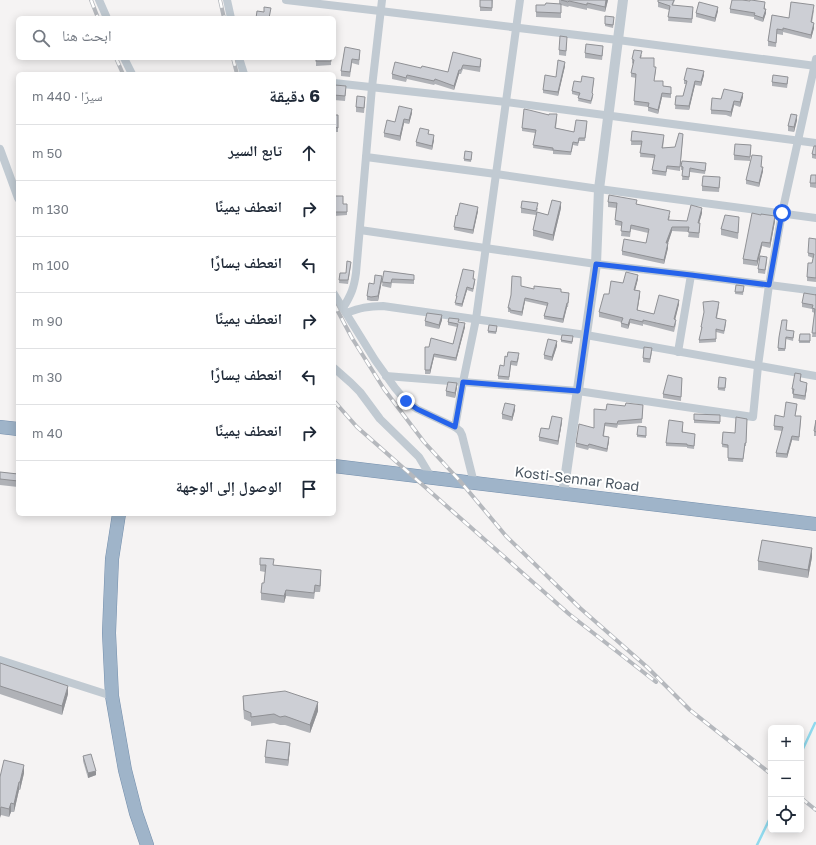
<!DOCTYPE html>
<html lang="ar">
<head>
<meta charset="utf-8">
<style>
	body { margin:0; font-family:"Golos Text","Noto Naskh Arabic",sans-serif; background:#f6f6f7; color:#1f2937; direction:rtl }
	.controls { position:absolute; right:12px; bottom:12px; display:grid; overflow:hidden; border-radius:6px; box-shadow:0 2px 10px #0003 }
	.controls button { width:36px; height:36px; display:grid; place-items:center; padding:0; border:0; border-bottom:1px solid #e0e1e3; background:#fff; color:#1f2937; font:20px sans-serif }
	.stop { position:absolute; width:12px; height:12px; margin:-9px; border:3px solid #2563eb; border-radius:50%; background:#fff }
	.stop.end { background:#2563eb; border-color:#fff; box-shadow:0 1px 4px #0008 }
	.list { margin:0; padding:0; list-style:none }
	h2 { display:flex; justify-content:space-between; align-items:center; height:52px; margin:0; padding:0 16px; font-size:17px }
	h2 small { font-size:13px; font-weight:400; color:#747a83 }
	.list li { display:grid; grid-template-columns:26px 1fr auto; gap:12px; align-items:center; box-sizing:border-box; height:56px; padding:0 16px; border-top:1px solid #e0e1e3 }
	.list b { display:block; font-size:15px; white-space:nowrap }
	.list em { font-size:13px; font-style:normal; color:#747a83 }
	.icon { flex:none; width:22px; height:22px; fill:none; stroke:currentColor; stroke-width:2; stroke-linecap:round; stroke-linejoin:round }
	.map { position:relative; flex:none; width:816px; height:845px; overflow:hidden; direction:ltr }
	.search { position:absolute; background:#fff; box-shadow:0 2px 10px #0003; left:16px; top:16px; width:320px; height:44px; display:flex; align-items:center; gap:10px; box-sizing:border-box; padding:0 14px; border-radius:6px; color:#747a83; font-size:15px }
	.panel { position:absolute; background:#fff; box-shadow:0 2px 10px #0003; left:16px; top:72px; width:320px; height:444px; border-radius:6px; direction:rtl }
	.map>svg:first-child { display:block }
</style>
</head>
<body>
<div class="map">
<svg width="816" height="845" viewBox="0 0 816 845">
	<rect width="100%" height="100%" fill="#f5f3f3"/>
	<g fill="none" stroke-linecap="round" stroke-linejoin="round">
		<g stroke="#90daee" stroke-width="2.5">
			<polyline points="801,753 815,723"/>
			<polyline points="757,845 771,816"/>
		</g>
		<defs>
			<g id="trunk">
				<polyline points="0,427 18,429"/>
				<polyline points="334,466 816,524"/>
				<polyline points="119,514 112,559 110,607 109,633 112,696 125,770 136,813 147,845"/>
			</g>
		</defs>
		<use href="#trunk" stroke="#7690ad" stroke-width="14"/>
		<g stroke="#c1cad2" stroke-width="8">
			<polyline points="99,0 107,18"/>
			<polyline points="227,0 231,18"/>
			<polyline points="286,0 380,11 618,40 816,66"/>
			<polyline points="124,58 132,74"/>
			<polyline points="239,58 244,74"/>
			<polyline points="334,83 506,102 816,143"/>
			<polyline points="0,149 18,198"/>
			<polyline points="366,157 496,174 599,189 816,218"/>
			<polyline points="360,230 596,264 691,275 816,291"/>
			<polyline points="334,294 375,360 395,388 406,401 417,409 455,427 460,431 462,435 474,483"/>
			<path d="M343,308C351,295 354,288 356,273L372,87L382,0"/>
			<path d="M346,313C360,308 368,306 383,306L586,335L816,376"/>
			<polyline points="678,352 691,275"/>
			<polyline points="334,368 351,383 360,392 380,419 419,457 431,477"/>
			<polyline points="386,376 578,391 753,417 758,366 769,285 782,213 816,59"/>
			<polyline points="455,427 463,382 476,319 520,0"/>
			<polyline points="0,660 112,696"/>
		</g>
		<polyline stroke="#c1cad2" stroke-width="10" points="563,494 596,264 599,189 623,0"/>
		<use href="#trunk" stroke="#9fb4c9" stroke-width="13"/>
		<defs>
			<g id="rail">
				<polyline points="91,0 98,18"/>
				<polyline points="220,0 224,18"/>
				<polyline points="116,58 123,74"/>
				<polyline points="233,58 237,74"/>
				<polyline points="334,304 352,338 384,389 424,442 460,481 506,536 580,608 647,667 690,710 771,774"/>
				<polyline points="334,401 357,427 569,614 656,682"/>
				<polyline points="801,798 816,810"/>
			</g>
		</defs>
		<use href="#rail" stroke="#b5b8bd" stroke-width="4"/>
		<use href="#rail" stroke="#fff" stroke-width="2.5" stroke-dasharray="8" stroke-linecap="butt"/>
	</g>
	<g fill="#b0b2b7">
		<polygon points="480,0 493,0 492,11 480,11"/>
		<polygon points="559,0 608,0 605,12 587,8 587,10 569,6 568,7 561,5 561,18 536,17 536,5 545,5 559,4"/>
		<polygon points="658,0 675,0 673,5 693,11 692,23 668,21 669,10 658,7"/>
		<polygon points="750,1 765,6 765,9 766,13 763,22 754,19 754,17 730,13 730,9"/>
		<polygon points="814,10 812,23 814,28 811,39 783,32 783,35 777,34 776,47 768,46 768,41 772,15 789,18"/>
		<polygon points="718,11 715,22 696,17 696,13"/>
		<polygon points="614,20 613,28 605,26 605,24"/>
		<polygon points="567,42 566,56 559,55 559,50"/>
		<polygon points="345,47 360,54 359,65 352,63 350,77 341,76 341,71"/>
		<polygon points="603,51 602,60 585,58 585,53"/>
		<polygon points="453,52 481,64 480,72 463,69 461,74 459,74 454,90 435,84 434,85 407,79 406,82 392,79 392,74 421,68 448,72"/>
		<polygon points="642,55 641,58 654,67 656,71 654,81 663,86 671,87 671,98 662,97 658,114 648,111 648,107 634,105 636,78 631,77 631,73 633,64 632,63 632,59"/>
		<polygon points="316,58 331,58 331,65 316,66"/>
		<polygon points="565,66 558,96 543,93 543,90 556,77"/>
		<polygon points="704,75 701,86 695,85 689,110 675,109 676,96 683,96 686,84 684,84 684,80"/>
		<polygon points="594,81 592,94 593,97 591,104 578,101 579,96 572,94 572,91 581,82"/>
		<polygon points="788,81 787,88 772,86 772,82"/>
		<polygon points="346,90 345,101 334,100 334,95"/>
		<polygon points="743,97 740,107 734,105 731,117 726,115 711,114 711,110 721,99"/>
		<polygon points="365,102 364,113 356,112 356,107"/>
		<polygon points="412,113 409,124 404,123 400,141 384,137 384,133 395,122"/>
		<rect x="334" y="115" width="4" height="17"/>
		<polygon points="557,118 556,128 574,132 587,125 585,141 579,141 578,146 573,145 571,155 553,154 553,151 533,148 535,133 522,131 522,128"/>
		<polygon points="797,120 794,132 788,131 788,126"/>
		<polygon points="632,131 664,139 663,148 675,147 683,137 680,171 667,169 666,176 652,174 654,158 640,157 641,145 631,145"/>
		<polygon points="434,140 432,150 416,146 416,142"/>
		<polygon points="816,146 816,159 812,158 812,154"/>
		<polygon points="751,150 750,161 734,160 734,155"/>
		<polygon points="472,154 471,162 464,161 464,159"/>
		<polygon points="762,160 761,167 763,171 759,187 746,184 746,180"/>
		<polygon points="681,166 706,167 705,174 690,172 689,180 682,180 683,170 681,170"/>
		<polygon points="816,175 816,188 810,187 810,183"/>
		<polygon points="720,182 719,192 702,191 702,186"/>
		<polygon points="334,196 343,204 347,204 347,215 334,216"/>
		<polygon points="608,202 637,204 670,216 669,220 687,221 702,213 699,223 700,227 699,238 688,237 689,232 672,231 668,243 668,248 664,264 622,255 622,251 646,243 648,233 631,229 630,237 621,236 622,226 615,225 616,208 608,207"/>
		<polygon points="521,208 538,208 537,212 548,215 561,208 553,241 533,236 533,230 536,215 521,213"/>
		<polygon points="478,211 473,234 454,230 454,227 457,216"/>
		<polygon points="775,221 770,248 762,246 757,266 743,264 743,259"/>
		<polygon points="739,223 738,239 721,235 721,229"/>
		<polygon points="816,239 816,282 807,281 807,277 812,263 813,258 808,256 808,253"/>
		<polygon points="767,261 765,274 758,273 758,269"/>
		<polygon points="351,265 348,284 339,283 340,273 346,273"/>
		<polygon points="384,271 414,275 414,284 392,283 391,288 382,286"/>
		<polygon points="474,274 473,279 475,282 473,292 467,290 462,307 455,305 457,299 456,296"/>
		<polygon points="638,279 635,290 640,295 637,310 654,314 679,304 675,320 676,324 674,332 643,324 643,326 630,323 628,329 621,327 621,322 599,317 599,312 609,294 623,283"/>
		<polygon points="382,280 378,301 371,301 367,300 367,296 374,284"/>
		<polygon points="736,285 744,286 743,295 735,294"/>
		<polygon points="534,289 561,292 569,297 568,307 567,307 563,323 544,319 544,316 547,306 525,301 522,316 510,313 510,312 508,312 508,308"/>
		<polygon points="816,294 816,337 812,337 815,313 812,312 812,309 802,307 802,303 816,295"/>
		<polygon points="719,306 717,318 726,324 724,334 716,332 716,342 699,343 699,340 702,331 701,327"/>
		<polygon points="442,320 439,329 425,326 425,321"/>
		<polygon points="448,322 459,322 465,327 456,361 434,357 430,374 425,374 425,347 429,347 453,344 457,327 448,325"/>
		<polygon points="497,328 496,334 488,333 488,331"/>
		<polygon points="787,330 794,333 793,341 786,339 785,351 778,351 779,337"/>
		<polygon points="800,334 810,334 810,343 799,343"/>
		<polygon points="573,339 572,344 561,342 561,340"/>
		<polygon points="557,346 552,361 544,359 544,355"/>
		<polygon points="652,352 650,363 643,362 643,358"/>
		<polygon points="519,357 517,366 511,365 509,380 498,379 498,376 504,366"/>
		<polygon points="719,377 726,378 725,391 718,390"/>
		<polygon points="682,378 681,401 663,398 663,394"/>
		<polygon points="801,379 801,382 807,387 805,400 793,398 793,394 792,393 792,389"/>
		<polygon points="457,387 455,398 446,396 446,391"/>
		<polygon points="643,405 642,423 618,425 617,428 605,426 604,436 609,441 607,452 589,448 588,450 576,447 576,443 594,428 606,410 625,406"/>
		<polygon points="797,408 795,416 801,420 799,441 792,440 787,458 776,457 776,453 782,431 774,430 774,426 784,417"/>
		<polygon points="515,410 512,421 502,419 502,414"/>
		<polygon points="694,414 720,415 720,424 694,423"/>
		<polygon points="747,419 746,446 745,446 743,462 728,461 728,448 722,447 723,432 735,433"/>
		<polygon points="816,420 816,436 814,436 814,431"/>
		<polygon points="562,422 558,445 539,441 539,437 549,429"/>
		<polygon points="683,425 683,432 695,437 694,449 687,448 687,447 666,446 666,443"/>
		<polygon points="638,426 646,427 646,438 637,437"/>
		<polygon points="18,469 18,487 0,485 0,472 18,474"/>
		<polygon points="812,557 808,578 758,570 758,561"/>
		<polygon points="260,565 274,565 321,577 320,592 315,592 314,599 286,596 284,603 261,600 261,593 264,583 265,572 260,571"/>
		<polygon points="0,663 68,694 62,715 0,694"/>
		<polygon points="243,696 318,711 310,733 285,725 280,725 274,723 251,726 251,722 244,719 243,705"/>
		<polygon points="290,749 288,766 265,763 265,757"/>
		<polygon points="83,756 96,775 88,778 83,761"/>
		<polygon points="24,773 20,790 19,790 14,812 11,812 9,817 1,815 0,777"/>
	</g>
	<g fill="#909195">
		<polygon points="606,0 608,0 605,12 605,7"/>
		<polygon points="718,7 718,11 715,22 715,18"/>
		<polygon points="766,9 766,13 763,22 763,18"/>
		<polygon points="814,23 814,28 811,39 811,35"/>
		<polygon points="565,62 565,66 558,96 558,92"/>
		<polygon points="459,70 459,74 454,90 454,86"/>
		<polygon points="704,71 704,75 701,86 701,82"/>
		<polygon points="695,81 695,85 689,110 689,106"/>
		<polygon points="662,93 662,97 658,114 658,110"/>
		<polygon points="743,93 743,97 740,107 740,102"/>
		<polygon points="734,101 734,105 731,117 731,112"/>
		<polygon points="412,109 412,113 409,124 409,120"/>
		<polygon points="797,115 797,120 794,132 794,127"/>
		<polygon points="404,119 404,123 400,141 400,136"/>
		<polygon points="434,135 434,140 432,150 432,146"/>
		<polygon points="763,167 763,171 759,187 759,183"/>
		<polygon points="561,202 561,208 553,241 553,235"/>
		<polygon points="478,207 478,211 473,234 473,230"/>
		<polygon points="702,208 702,213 698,227 698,223"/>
		<polygon points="775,216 775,221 770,248 770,243"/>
		<polygon points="672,227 672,231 668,243 668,248 664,264 664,260 666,243"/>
		<polygon points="762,242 762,246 757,266 757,261"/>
		<polygon points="638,275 638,279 634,294 634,290"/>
		<polygon points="382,276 382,280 378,301 378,296"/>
		<polygon points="467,287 467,290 462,307 462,304"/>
		<polygon points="640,291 640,295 637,314 637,310"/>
		<polygon points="525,298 525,301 522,316 522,312"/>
		<polygon points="679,300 679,304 674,324 674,319"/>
		<polygon points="567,303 567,307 563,323 563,319"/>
		<polygon points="442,315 442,320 439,329 439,325"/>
		<polygon points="630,319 630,323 628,329 628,325"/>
		<polygon points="465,323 465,327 456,361 456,358"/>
		<polygon points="557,341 557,346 552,361 552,357"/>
		<polygon points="434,354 434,357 430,374 430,370"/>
		<polygon points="457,383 457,387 455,398 455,393"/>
		<polygon points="807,383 807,387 805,400 805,396"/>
		<polygon points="515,405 515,410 512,421 512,417"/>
		<polygon points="562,418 562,422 558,445 558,441"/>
		<polygon points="792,436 792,440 787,458 787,454"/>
		<polygon points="609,437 609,441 607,452 607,449"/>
		<polygon points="812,548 812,557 808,578 808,570"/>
		<polygon points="321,570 321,577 320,592 320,586"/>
		<polygon points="286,590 286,596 284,603 284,596"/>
		<polygon points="68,686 68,694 62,715 62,706"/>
		<polygon points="318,702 318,711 310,733 310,725"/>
		<polygon points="290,743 290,749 288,766 288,760"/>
		<polygon points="24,765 24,773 20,790 20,782"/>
		<polygon points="96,771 96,775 88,778 88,773"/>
		<polygon points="19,782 19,790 14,812 14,804"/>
		<polygon points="11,803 11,812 9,817 9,809"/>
		<polygon points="1,807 1,815 0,818 0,809"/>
	</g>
	<g fill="#cdcfd5" stroke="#909195">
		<polygon points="480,0 492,0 492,8 480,7"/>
		<polygon points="561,0 606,0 605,7 587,3 587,5 569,1 568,2"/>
		<polygon points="658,0 674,0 672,5 693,7 692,19 668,17 670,6 658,2"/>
		<polygon points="732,0 742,0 750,1 750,0 751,0 765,2 764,9 766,9 763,18 754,15 755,13 730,9"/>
		<polygon points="699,2 718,7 715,18 696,13"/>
		<polygon points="791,2 814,5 811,22 814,23 811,35 783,28 783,30 777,29 776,43 768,41 772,15 789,18"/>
		<polygon points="546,3 561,4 561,13 536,12 536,5 545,5"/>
		<polygon points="264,7 271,8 269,18 256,18 257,11 264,12"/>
		<polygon points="605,16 614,17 613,25 605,24"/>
		<polygon points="560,36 567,37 566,51 559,50"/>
		<polygon points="586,44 603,46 602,56 585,53"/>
		<polygon points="345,47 360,50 359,60 352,59 350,72 341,71"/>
		<polygon points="634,50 642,51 640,58 654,58 654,67 656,67 654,81 663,81 663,86 671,87 671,94 662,93 658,110 648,107 649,103 634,101 636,74 631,73 634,60 632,59"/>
		<polygon points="453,52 481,59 480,67 463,65 461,70 459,70 454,86 435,79 434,81 407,75 406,78 392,74 395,62 421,68 422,66 448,72"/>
		<rect x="316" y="58" width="15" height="3"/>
		<polygon points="558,60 565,62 558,92 543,90 545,75 556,77"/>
		<polygon points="687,68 704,71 701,82 695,81 689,106 675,105 676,96 683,96 687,81 684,80"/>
		<polygon points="773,75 788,77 787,84 772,82"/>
		<polygon points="582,76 594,78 592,93 593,94 591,101 578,98 580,93 572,91 574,81 581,82"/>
		<polygon points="335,85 346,86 345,96 334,95"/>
		<polygon points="724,89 743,93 740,102 734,101 731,112 726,111 711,110 712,98 721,99"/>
		<polygon points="357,96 365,97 364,108 356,107"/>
		<polygon points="399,106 412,109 409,120 404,119 400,136 384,133 387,120 395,122"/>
		<polygon points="524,109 529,110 549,115 549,114 557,114 555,128 574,132 576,120 587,121 585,138 579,138 578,143 573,142 571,152 553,150 553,148 533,145 536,130 522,128"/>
		<polygon points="791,114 797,115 794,127 788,126"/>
		<polygon points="334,115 338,115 338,128 334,127"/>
		<polygon points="420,128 429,130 428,134 434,135 432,146 416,142"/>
		<polygon points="632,131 664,135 662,148 675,147 679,133 683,134 680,167 667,166 666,172 652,170 655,155 640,153 642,141 631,141"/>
		<polygon points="735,144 751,145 750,157 734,155"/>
		<polygon points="814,146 816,146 816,155 812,154"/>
		<polygon points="465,151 472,152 471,160 464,159"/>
		<polygon points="752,155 762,156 761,167 763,167 759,183 746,180"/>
		<polygon points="682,161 706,163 705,171 690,168 689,177 682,176 683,167 681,166"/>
		<polygon points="811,175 816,175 816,183 810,183"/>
		<polygon points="703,176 720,177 719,188 702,186"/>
		<polygon points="609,195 637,200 636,204 670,211 668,220 687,221 691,205 702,208 698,223 700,223 699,233 688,232 689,227 672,227 666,243 668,243 664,260 622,251 624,239 646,243 649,229 631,225 630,232 621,231 622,222 615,220 617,203 608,202"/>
		<polygon points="334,196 343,196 343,204 347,204 347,212 334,212 334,213"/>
		<polygon points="552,200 561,202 553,235 533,230 537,212 548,215"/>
		<polygon points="522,201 538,203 536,211 521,208"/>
		<polygon points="460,203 478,207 473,230 454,227 456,215 457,216"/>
		<polygon points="752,213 761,215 761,214 775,216 770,243 762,242 757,261 743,259"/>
		<polygon points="725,215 739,217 738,233 721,229"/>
		<polygon points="809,238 816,239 816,278 807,277 808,263 812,263 814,254 808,253"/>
		<polygon points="760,256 767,257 765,270 758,269"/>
		<polygon points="347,261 351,262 348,280 339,280 340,273 346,273"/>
		<polygon points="463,269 474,271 473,279 475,279 473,289 467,287 462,304 455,303 457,296 456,296"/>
		<polygon points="384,271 414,275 414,280 392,279 391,283 382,282"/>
		<polygon points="626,272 638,275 634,290 640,291 637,310 654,314 659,295 679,300 674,319 676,320 674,327 643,320 643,322 630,319 628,325 621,323 623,318 599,312 604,294 609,294 611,281 623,283"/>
		<polygon points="375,275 382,276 378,296 371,297 367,296 369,283 374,284"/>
		<polygon points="512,276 521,277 521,286 534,289 534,286 561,289 561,292 569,293 568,303 567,303 563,319 544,316 548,303 525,298 522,312 510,310 510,308 508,308 511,295"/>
		<polygon points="736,285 744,286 743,292 735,292"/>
		<polygon points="804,293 816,295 816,294 816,333 812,333 815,309 812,308 813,305 802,303"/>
		<polygon points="713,301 719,302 716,318 726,320 724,331 716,329 716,339 699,340 702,327 701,327 704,312 703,302"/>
		<polygon points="427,313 442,315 439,325 425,321"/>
		<polygon points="449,318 459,319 458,322 465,323 456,358 434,354 430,370 425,370 425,347 429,347 431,338 453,344 458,324 448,322"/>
		<polygon points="782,320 787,320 786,330 794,331 793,338 786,337 785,349 778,348 779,337"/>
		<polygon points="489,325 497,326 496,332 488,331"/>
		<polygon points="800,334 810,334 810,341 799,341"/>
		<polygon points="562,335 573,336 572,342 561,340"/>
		<polygon points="548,339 557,341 552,357 544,355"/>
		<polygon points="644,347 652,348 650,359 643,358"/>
		<polygon points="508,352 519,353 517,362 511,361 509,377 498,376 500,365 504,366 505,356 507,357"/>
		<polygon points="795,373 801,374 800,381 807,383 805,396 793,394 794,389 792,389"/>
		<polygon points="668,375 682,378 681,397 663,394"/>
		<polygon points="719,377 726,378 725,388 718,388"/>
		<polygon points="448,382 457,383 455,393 446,391"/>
		<polygon points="786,402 797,404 795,416 801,416 799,437 792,436 787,454 776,453 783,427 774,426 775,415 784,417"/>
		<polygon points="505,403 515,405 512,417 502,414"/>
		<polygon points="626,403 643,405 642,419 618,421 617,424 605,423 603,436 609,437 607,449 589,444 588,446 576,443 579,424 594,428 594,409 606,410 607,404 625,406"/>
		<polygon points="694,414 720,415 720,422 694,420"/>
		<polygon points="552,416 562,418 558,441 539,437 541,428 549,429"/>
		<polygon points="736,417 747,419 746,443 745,443 743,459 728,458 728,445 722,444 723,432 735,433"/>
		<polygon points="669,420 683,422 682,432 695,434 694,446 687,445 687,444 666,443"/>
		<polygon points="816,420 816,432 814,431"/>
		<polygon points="638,426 646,427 646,436 637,435"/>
		<polygon points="0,472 18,474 18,481 0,479"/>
		<polygon points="762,540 812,548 808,570 758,561"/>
		<polygon points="260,558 274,559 273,565 321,570 320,586 315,585 314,593 286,590 284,596 261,593 262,583 264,583 266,565 260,565"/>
		<polygon points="0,663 68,686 62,706 0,686"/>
		<polygon points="285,691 318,702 310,725 285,716 280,717 274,714 251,717 251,713 244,710 243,696"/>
		<polygon points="267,740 290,743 288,760 265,757"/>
		<polygon points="91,754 96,771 88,773 83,756"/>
		<polygon points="4,760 24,765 20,782 19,782 14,804 11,803 9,809 1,807 0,809 0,777"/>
	</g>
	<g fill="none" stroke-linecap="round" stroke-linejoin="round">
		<polyline stroke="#2563eb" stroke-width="5" points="406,401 417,409 455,427 463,382 578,391 596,264 691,275 769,285 782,213"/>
	</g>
	<g text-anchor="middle" stroke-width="4" stroke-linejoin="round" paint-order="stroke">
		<g font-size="14" fill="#4a5661" stroke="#fff">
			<text transform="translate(577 479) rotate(7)" y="5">Kosti-Sennar Road</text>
		</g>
	</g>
</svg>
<div class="controls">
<button>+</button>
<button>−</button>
<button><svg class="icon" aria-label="locate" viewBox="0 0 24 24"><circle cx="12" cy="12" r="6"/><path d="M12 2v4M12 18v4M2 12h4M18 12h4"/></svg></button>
</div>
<div class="stop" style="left:782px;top:213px"></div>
<div class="stop end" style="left:406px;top:401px"></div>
<div class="search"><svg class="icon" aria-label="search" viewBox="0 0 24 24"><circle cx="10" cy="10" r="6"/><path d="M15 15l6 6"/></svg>ابحث هنا</div>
<section class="panel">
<h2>6 دقيقة<small>سيرًا · 440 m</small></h2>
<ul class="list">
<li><svg class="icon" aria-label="ahead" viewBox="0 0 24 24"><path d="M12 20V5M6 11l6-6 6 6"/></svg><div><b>تابع السير</b></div><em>50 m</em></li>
<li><svg class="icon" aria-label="right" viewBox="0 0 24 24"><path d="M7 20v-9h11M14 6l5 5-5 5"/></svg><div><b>انعطف يمينًا</b></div><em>130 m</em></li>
<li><svg class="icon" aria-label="left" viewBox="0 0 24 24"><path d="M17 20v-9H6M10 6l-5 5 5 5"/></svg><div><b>انعطف يسارًا</b></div><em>100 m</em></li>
<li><svg class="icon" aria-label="right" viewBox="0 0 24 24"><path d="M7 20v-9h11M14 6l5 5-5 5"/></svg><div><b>انعطف يمينًا</b></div><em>90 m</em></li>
<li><svg class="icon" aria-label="left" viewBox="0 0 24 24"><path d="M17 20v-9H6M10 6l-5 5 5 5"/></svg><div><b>انعطف يسارًا</b></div><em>30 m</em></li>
<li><svg class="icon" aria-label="right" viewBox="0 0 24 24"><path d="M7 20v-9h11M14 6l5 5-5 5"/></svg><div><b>انعطف يمينًا</b></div><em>40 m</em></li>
<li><svg class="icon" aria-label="arrive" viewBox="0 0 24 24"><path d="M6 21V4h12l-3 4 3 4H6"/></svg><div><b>الوصول إلى الوجهة</b></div></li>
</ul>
</section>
</div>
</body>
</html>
